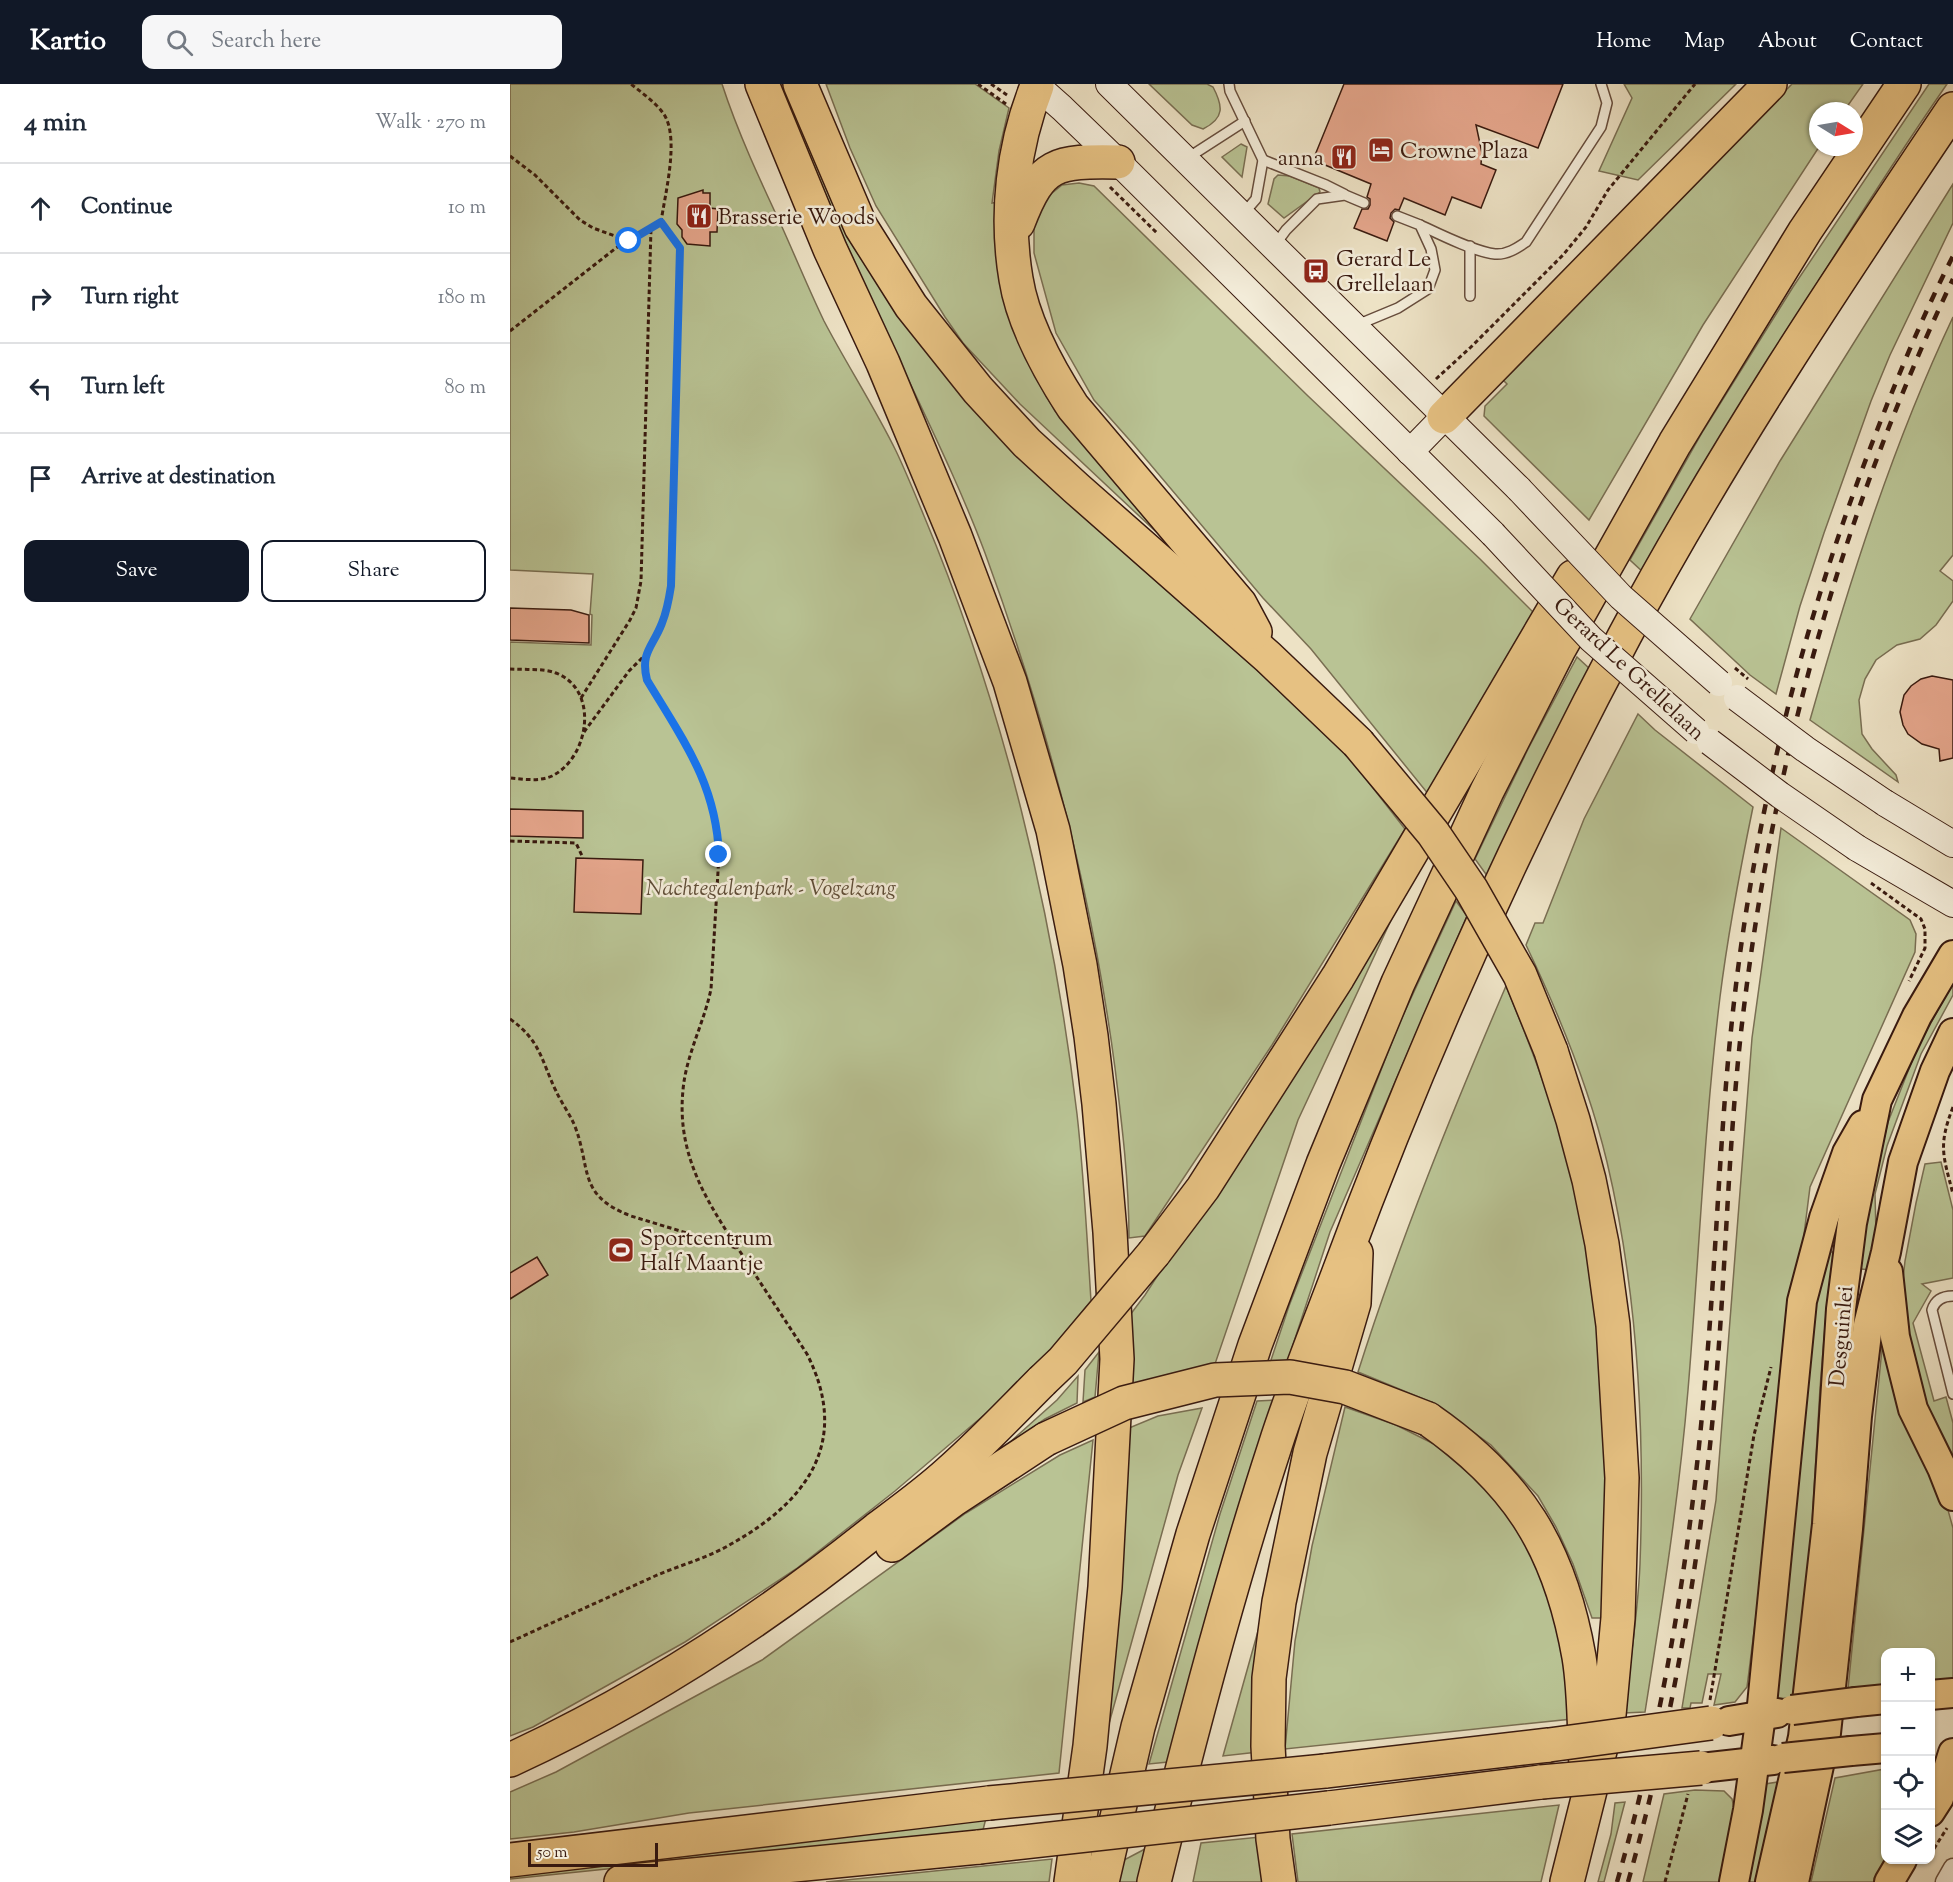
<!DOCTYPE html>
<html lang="en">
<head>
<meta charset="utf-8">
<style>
	body { margin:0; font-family:"Sorts Mill Goudy",serif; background:#f6f6f7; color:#1f2937 }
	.controls { position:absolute; right:18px; bottom:18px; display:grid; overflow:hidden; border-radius:12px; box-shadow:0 2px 4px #0004 }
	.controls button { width:54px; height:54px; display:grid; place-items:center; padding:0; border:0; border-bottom:2px solid #e0e1e3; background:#fff; color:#1f2937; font:30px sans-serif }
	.compass { position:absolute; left:1299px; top:18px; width:54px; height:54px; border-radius:50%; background:#fff; box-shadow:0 2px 4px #0004; rotate:101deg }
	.scale { position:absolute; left:18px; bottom:15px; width:130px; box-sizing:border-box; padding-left:6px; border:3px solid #391a0f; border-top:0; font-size:16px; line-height:21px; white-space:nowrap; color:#391a0f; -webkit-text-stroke:4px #f3ecd9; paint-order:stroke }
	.stop { position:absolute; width:18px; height:18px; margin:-14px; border:4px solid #1a73e8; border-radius:50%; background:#fff }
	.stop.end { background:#1a73e8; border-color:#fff; box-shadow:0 2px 6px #0008 }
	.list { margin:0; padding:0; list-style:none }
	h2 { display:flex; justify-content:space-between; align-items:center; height:78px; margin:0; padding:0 24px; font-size:26px }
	h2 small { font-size:20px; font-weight:400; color:#747a83 }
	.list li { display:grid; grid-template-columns:39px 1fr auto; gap:18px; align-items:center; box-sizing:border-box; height:90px; padding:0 24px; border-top:2px solid #e0e1e3 }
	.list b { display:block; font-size:22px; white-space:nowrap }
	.list em { font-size:20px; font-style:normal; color:#747a83 }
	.actions { display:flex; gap:12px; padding:18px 24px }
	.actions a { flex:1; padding:14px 0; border:2px solid #111827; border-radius:12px; text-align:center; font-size:21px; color:#111827 }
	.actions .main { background:#111827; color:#fff }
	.icon { flex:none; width:33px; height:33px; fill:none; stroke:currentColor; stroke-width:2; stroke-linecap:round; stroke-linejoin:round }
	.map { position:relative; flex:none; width:1443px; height:1798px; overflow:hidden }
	header { display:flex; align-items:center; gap:36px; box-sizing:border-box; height:84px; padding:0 30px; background:#111827; color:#fff }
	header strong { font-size:28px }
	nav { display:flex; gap:33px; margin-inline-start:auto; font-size:21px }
	.search { width:420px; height:54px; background:#f6f6f7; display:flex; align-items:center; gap:15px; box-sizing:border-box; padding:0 21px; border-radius:12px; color:#747a83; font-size:22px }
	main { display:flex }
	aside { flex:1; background:#fff }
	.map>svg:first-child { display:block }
</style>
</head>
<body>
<header>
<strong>Kartio</strong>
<div class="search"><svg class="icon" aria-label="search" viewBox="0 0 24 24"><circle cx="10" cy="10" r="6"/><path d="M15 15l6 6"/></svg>Search here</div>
<nav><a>Home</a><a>Map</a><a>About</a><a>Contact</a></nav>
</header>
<main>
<aside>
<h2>4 min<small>Walk · 270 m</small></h2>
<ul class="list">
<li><svg class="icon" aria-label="ahead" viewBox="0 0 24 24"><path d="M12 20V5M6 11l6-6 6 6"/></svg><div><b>Continue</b></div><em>10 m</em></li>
<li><svg class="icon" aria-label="right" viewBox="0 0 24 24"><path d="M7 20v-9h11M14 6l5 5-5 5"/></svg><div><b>Turn right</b></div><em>180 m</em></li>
<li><svg class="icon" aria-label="left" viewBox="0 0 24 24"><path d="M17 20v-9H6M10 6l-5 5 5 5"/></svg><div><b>Turn left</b></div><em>80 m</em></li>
<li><svg class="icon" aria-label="arrive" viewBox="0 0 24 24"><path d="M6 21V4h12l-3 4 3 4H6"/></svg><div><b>Arrive at destination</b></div></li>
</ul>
<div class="actions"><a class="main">Save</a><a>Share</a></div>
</aside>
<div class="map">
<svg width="1443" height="1798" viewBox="0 0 1443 1798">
	<rect width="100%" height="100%" fill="#ede2c5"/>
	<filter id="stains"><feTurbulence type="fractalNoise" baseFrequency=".00333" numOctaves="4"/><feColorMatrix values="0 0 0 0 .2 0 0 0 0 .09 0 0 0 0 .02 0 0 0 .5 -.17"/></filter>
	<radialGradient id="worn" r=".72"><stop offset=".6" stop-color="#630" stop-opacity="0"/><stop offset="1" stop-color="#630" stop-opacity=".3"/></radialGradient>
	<g fill="#b9c394" stroke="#796e52" stroke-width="1.5">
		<path d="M0,0H212C228,49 250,96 272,143C286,174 299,206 314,237C337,281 364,322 386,367C396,388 405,410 414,432C493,620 543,828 567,1030C574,1092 577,1155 581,1217L523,1286L494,1314L385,1407L286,1485L175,1558L23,1643L0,1652V558L81,561L82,531L80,530L83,490L0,486Z"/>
		<path d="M268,0H276L429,283L477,341L622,476L824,654L895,745L762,961L635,1152L619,1154C619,1097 612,1041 605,984C582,809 536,635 475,469C451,405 420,342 391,280C348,187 306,94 268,0Z"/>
		<polygon points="316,0 465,0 499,24 489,67 482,119 489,118 525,292 545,327 659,460 510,320 453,259 435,233 366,122 340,64"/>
		<path d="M639,0H697L703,3C713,22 715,34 693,45L682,41Z"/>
		<polygon points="1114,0 1226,0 1128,96 1089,87 1122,14"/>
		<polygon points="1282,0 1353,0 1334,27 1308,27 1309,63 1193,241 1079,436 974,332 975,322 997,300 992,295"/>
		<path d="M1419,0H1437C1328,158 1231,324 1133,488L1120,476L1193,347L1283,203Z"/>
		<polygon points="731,60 737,63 732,93 712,73"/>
		<polygon points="768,91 780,92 809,104 810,108 774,134 758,120 764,95"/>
		<polygon points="569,99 584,102 798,312 970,475 1026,531 919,711 801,565 753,514 624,361 584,316 546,249 524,169 524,134 536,114 552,101"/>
		<polygon points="1443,100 1443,139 1380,271 1361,317 1314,449 1290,522 1266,610 1240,591 1180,535 1270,377"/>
		<path d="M1443,233V471L1430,487L1443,497V517L1426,541L1410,555L1387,561L1366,576L1355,595L1349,616L1352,650L1362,665L1386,691L1388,698L1300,636C1339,499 1382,362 1443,233Z"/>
		<polygon points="1067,573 1081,586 978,793 965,775 1018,665"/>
		<path d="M1128,630L1145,646L1243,723C1230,786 1218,849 1210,913C1194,1043 1189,1175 1178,1306C1169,1414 1152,1521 1135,1628L1114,1629C1120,1580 1128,1530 1130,1480C1135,1345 1128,1209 1097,1078C1079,1003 1049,930 1016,861L1025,839H1033L1074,735Z"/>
		<polygon points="1271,744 1400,836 1406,850 1405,868 1300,1103 1237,1603 1225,1618 1204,1621 1211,1590 1198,1590 1192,1619 1181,1619 1180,1624 1172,1624 1206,1416 1242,954"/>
		<polygon points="946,817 957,832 820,1148 777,1279 760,1279 779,1222 889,940"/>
		<polygon points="889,819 788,1036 705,1280 618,1303 620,1231 635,1211"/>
		<polygon points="1443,899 1443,911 1411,970 1377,1062 1365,1110 1366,1148 1360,1186 1343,1184 1378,1038 1408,962"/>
		<path d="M996,902C1029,982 1059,1063 1075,1148C1092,1239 1097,1338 1097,1430C1097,1465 1094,1500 1092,1534H1082L1063,1480L1046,1443L1028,1412L981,1361L923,1319L848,1288C890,1156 942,1028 996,902Z"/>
		<polygon points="1431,1078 1443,1126 1443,1194 1412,1200 1421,1207 1403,1239 1424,1317 1436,1313 1443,1339 1443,1379 1406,1305 1392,1204 1395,1177 1406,1119 1415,1080"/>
		<polygon points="1316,1168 1323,1168 1327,1175 1316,1230 1310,1304 1299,1492 1285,1613 1261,1616 1298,1247"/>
		<polygon points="1373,1255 1436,1419 1443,1444 1443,1598 1421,1599 1420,1568 1376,1568 1375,1602 1338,1605"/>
		<polygon points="589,1268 585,1313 573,1318 575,1286"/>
		<polygon points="568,1292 567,1319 535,1335 498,1360 547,1316"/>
		<polygon points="766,1316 658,1678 639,1680 710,1430 747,1317"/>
		<polygon points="835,1323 886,1341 924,1360 976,1404 996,1426 1027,1477 1050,1543 1062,1635 775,1665 785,1557 802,1462"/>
		<polygon points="692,1324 668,1391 590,1672 619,1344 648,1332"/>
		<polygon points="583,1356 549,1689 179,1729 64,1748 0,1755 0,1708 46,1688 252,1576 456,1429 550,1371"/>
		<polygon points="757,1515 748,1668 713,1672"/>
		<polygon points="1375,1685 1376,1776 1378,1776 1365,1798 1301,1798 1325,1694"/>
		<polygon points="1268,1698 1245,1798 1236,1798 1255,1700"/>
		<polygon points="1185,1706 1214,1707 1222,1715 1225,1727 1213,1798 1133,1798 1154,1710"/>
		<polygon points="1115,1718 1094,1798 1088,1798 1101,1750 1105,1719"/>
		<polygon points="1049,1721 1031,1798 788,1798 782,1750"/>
		<polygon points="476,1734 473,1746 0,1795 0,1787"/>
		<polygon points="750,1753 756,1798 683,1798 691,1759"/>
		<polygon points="635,1765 629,1798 609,1798 614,1776"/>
		<polygon points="542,1775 539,1798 316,1798"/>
	</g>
	<g fill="#e5a68c" stroke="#391a0f" stroke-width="1.5">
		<polygon points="834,0 1053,0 1028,64 966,41 972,69 971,80 986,86 971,124 942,113 935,131 894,114 889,126 885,125 881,129 880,134 884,138 877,157 844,144 852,125 858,125 860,121 860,115 857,113 861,100 803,76"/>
		<polygon points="193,106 193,109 200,109 200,124 208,125 207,148 200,148 200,162 177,160 172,153 172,146 167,140 168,114"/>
		<polygon points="0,524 61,526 79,531 79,559 0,556"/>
		<polygon points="1422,592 1443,596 1443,674 1430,677 1429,665 1412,660 1398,650 1393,641 1390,628 1394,611 1401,602 1411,595"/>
		<polygon points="0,725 73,727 73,754 0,752"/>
		<polygon points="66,774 133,776 131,830 64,828"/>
		<polygon points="27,1173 38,1191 0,1215 0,1189"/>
	</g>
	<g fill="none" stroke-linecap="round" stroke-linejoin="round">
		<defs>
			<g id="lane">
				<polyline points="719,0 720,7 753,76 746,115 733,130"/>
				<polyline points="676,75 735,37"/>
				<polyline points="753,76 816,101 834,110"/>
				<path d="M910,141C929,150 965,168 985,170C997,171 1007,164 1016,158L1091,43L1097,19L1091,0"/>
				<polyline points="765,161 776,146 807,115 835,111 854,119"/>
				<polyline points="960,162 960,212"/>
				<polyline points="847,241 888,224 918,205 925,186 921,165 910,141 887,132"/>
				<path d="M1443,1212C1433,1212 1425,1216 1422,1226L1443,1310"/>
			</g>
			<polyline id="street" points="1435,1798 1443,1784"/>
			<g id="secondary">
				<polyline points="525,0 552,24 608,78 983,450"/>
				<polyline points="599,0 1009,405"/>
				<polyline points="900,368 934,333"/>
				<polyline points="1375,719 1443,760"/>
				<polyline points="1347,764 1443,820"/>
			</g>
			<g id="primary">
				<polyline points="1378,1188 1385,1253 1403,1325 1432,1384 1443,1412"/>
				<polyline points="1420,1611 1443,1609"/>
				<polyline points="1346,1618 1376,1615"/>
				<polyline points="1219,1637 1267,1629"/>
				<polyline points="1341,1667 1376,1664"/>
				<polyline points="1191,1684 1263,1676"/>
				<polyline points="1420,1728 1429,1714 1443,1669"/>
				<polyline points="1224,1798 1238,1726 1251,1631 1292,1217 1314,1134 1337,1069 1353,1041"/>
				<polyline points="1260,1798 1293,1653 1317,1440 1331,1225 1342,1139 1367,1016 1407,932 1443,871"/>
				<polyline points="1284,1798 1316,1649 1338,1445 1347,1332 1358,1241 1376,1168 1393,1078 1425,987 1443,949"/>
				<polyline points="1379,1798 1392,1776"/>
			</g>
			<g id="highway">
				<polyline points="252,0 320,165 373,279 445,452 500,598 543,746 570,881 581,952 589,1020 600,1148 607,1275 595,1503 580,1662 561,1798"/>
				<polyline points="290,0 351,143 401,222 468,306 517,359 566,404 758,573 848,659"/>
				<path d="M527,2C503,62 495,130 506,195C513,239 539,286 563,323L730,520L745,548"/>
				<path d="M508,139C531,78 546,77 608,78"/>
				<polyline points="934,333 1260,0"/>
				<polyline points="1041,967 1063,1036 1079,1096 1092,1160 1103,1241 1112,1394 1108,1534 1099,1631 1057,1798"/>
				<polyline points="644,1169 693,1104 828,893 1063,493"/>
				<path d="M918,1335C1009,1398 1050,1465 1069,1573C1075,1609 1074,1647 1076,1683"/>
				<polyline points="382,1461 443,1416 536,1355"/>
				<path d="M0,1676C132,1615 254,1536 367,1445C391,1427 416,1409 438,1389C471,1360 501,1328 532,1297"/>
				<polyline points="815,1687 1039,1661"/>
				<polyline points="819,1724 1031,1698"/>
				<polyline points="0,1776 479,1719"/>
				<polyline points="111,1798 469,1763"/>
				<polyline points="592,1798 628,1643 683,1450 745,1261 813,1080 888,899 977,707 1048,567 1165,359 1295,147 1394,0"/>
				<path d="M644,1798C680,1651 718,1506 765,1362C783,1306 805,1251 826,1196C908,974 1004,759 1115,551C1213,368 1328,196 1443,25"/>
				<polyline points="769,1798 763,1755 758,1662 759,1594 769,1518 800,1369 844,1219 846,1169"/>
			</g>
		</defs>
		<use href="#lane" stroke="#664c3c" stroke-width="12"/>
		<use href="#street" stroke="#664c3c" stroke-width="21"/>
		<use href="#secondary" stroke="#391a0f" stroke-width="28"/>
		<use href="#primary" stroke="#391a0f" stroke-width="32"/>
		<use href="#highway" stroke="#391a0f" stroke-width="36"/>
		<g stroke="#391a0f" stroke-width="3" stroke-dasharray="4.5 3" stroke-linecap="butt">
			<polyline points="468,0 496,20"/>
			<polyline points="481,0 497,11"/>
			<polyline points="0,72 25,91 70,136 83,144 119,157"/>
			<polyline points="600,103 647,149"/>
			<polyline points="0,247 106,164 151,138"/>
			<polyline points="926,295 961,263 1053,171 1076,143 1098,106 1185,0"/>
			<polyline points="1225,584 1238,595"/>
			<path d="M0,585C15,586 33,584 46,589C90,606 79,674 42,692C29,698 13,695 0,694"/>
			<polyline points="71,614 120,536 126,524 131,497 141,144"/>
			<polyline points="74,648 119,587 135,571"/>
			<polyline points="0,757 66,759 73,774"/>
			<polyline points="1361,799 1411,835 1415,845 1415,864 1399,897"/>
			<path d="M0,935C31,957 31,976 46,1007C51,1018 59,1029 64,1040C82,1084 66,1111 121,1132L226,1164"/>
			<path d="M1443,1023C1428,1062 1433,1071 1443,1110"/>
			<path d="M0,1558C48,1536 97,1514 145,1492C170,1481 198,1474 221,1460C298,1417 341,1357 297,1270C277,1239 257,1209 237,1178C201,1124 166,1075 173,1006C176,971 194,939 201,905L209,771L208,746L204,727L189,683L137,596C130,568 143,563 153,539C157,527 159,515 161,502L170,164L151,138C155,110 169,57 155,32C147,19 133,10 121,0"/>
			<polyline points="1200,1616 1244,1351 1261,1283"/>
			<polyline points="1420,1771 1437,1744"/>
			<polyline points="1155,1798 1178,1710"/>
		</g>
		<use href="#lane" stroke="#f3ecd9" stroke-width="9"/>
		<use href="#street" stroke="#f3ecd9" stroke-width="18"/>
		<use href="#secondary" stroke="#f3ecd9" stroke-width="26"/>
		<use href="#primary" stroke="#e6c182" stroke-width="28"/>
		<use href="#highway" stroke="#e6c182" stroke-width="33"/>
		<g stroke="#391a0f" stroke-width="4.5" stroke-dasharray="10 10" stroke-linecap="butt">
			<path d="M1107,1798C1155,1631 1182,1459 1196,1286C1207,1163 1210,1040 1224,918C1246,723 1295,531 1366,349C1389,289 1414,229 1443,172"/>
			<path d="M1118,1798C1165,1631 1193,1459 1207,1286C1217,1162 1219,1038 1235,915C1266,666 1335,422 1443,195"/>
		</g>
		<defs>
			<g id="secondary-bridge">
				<polyline points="1009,405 1111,513 1209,599"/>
				<polyline points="983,450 1081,555 1186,647"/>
				<polyline points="1227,614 1295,665 1375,719"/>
				<polyline points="1200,658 1270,711 1347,764"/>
			</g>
			<g id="primary-bridge">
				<polyline points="1282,1626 1346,1618"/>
				<polyline points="1273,1674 1341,1667"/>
			</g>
			<g id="highway-bridge">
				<polyline points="848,659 923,749 961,805 1010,891 1041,967"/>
				<polyline points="532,1297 553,1277 644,1169"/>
				<polyline points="536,1355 614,1319 705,1296 780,1293 835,1303 918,1335"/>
				<polyline points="1039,1661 1201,1639"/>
				<polyline points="1031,1698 1191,1684"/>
				<polyline points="479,1719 815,1687"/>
				<polyline points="469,1763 819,1724"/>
			</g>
		</defs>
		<use href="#secondary-bridge" stroke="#391a0f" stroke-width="28" stroke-linecap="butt"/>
		<use href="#primary-bridge" stroke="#391a0f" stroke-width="32" stroke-linecap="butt"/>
		<use href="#highway-bridge" stroke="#391a0f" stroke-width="36" stroke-linecap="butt"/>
		<use href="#secondary-bridge" stroke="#f3ecd9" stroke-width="26"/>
		<use href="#primary-bridge" stroke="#e6c182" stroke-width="28"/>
		<use href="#highway-bridge" stroke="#e6c182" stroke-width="33"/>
	</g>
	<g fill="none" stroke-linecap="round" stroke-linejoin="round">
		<path stroke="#1a73e8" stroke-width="8" d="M119,157L151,138L170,164L161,502C159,515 157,527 152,539C143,563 130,568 137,596C173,656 206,699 209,771"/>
	</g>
	<defs>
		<symbol id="hotel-square" viewBox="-11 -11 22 22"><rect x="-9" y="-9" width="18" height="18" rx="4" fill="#8f2418" stroke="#f3ecd9"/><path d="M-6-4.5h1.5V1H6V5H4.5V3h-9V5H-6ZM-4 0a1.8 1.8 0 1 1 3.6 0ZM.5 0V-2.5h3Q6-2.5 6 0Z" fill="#fff"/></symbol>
		<symbol id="restaurant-square" viewBox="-11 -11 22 22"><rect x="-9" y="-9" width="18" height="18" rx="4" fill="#8f2418" stroke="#f3ecd9"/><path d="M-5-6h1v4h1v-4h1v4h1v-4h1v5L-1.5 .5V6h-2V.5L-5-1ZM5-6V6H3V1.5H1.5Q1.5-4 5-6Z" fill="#fff"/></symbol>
		<symbol id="bus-square" viewBox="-11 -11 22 22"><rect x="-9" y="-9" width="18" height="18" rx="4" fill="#8f2418" stroke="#f3ecd9"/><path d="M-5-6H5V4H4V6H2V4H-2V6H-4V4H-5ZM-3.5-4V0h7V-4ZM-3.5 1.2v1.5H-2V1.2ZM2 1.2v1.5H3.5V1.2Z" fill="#fff"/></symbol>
		<symbol id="stadium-square" viewBox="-11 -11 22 22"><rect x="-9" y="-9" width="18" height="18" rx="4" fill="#8f2418" stroke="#f3ecd9"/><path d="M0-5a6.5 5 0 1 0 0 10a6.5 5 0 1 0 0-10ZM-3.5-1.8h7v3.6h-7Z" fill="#fff"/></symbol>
	</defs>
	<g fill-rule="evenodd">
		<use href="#hotel-square" x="856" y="51" width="30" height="30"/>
		<use href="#restaurant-square" x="819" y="58" width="30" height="30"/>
		<use href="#restaurant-square" x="174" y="117" width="30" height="30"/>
		<use href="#bus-square" x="791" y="172" width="30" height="30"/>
		<use href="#stadium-square" x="96" y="1151" width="30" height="30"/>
	</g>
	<g text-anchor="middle" stroke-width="5" stroke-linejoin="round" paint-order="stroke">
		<g font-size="22" fill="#391a0f" stroke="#f3ecd9" text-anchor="start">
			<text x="890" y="74">Crowne Plaza</text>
			<text x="814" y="81" text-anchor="end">anna</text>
			<text x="208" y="140">Brasserie Woods</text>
			<text x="826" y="182">Gerard Le<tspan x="826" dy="25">Grellelaan</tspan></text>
			<text x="130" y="1161">Sportcentrum<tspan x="130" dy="25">Half Maantje</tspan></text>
		</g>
		<g font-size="22" fill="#391a0f" stroke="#f3ecd9">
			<text transform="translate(1120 584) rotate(43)" y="8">Gerard Le Grellelaan</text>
			<text transform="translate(1330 1252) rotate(-85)" y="8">Desguinlei</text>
		</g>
		<g font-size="22" font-style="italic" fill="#5f4d37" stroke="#f3ecd9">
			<text x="261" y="811">Nachtegalenpark - Vogelzang</text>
		</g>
	</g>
	<rect width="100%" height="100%" filter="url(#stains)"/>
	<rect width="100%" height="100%" fill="url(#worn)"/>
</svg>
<div class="controls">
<button>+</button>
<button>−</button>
<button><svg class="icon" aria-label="locate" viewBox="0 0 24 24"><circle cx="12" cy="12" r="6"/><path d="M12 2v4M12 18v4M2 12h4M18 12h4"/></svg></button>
<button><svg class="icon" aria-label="layers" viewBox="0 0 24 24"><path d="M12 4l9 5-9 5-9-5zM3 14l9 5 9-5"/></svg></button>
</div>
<svg class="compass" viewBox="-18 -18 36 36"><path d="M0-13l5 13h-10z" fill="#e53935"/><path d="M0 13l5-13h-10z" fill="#747a83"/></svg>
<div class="scale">50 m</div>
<div class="stop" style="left:119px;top:157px"></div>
<div class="stop end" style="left:209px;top:771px"></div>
</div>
</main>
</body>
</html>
